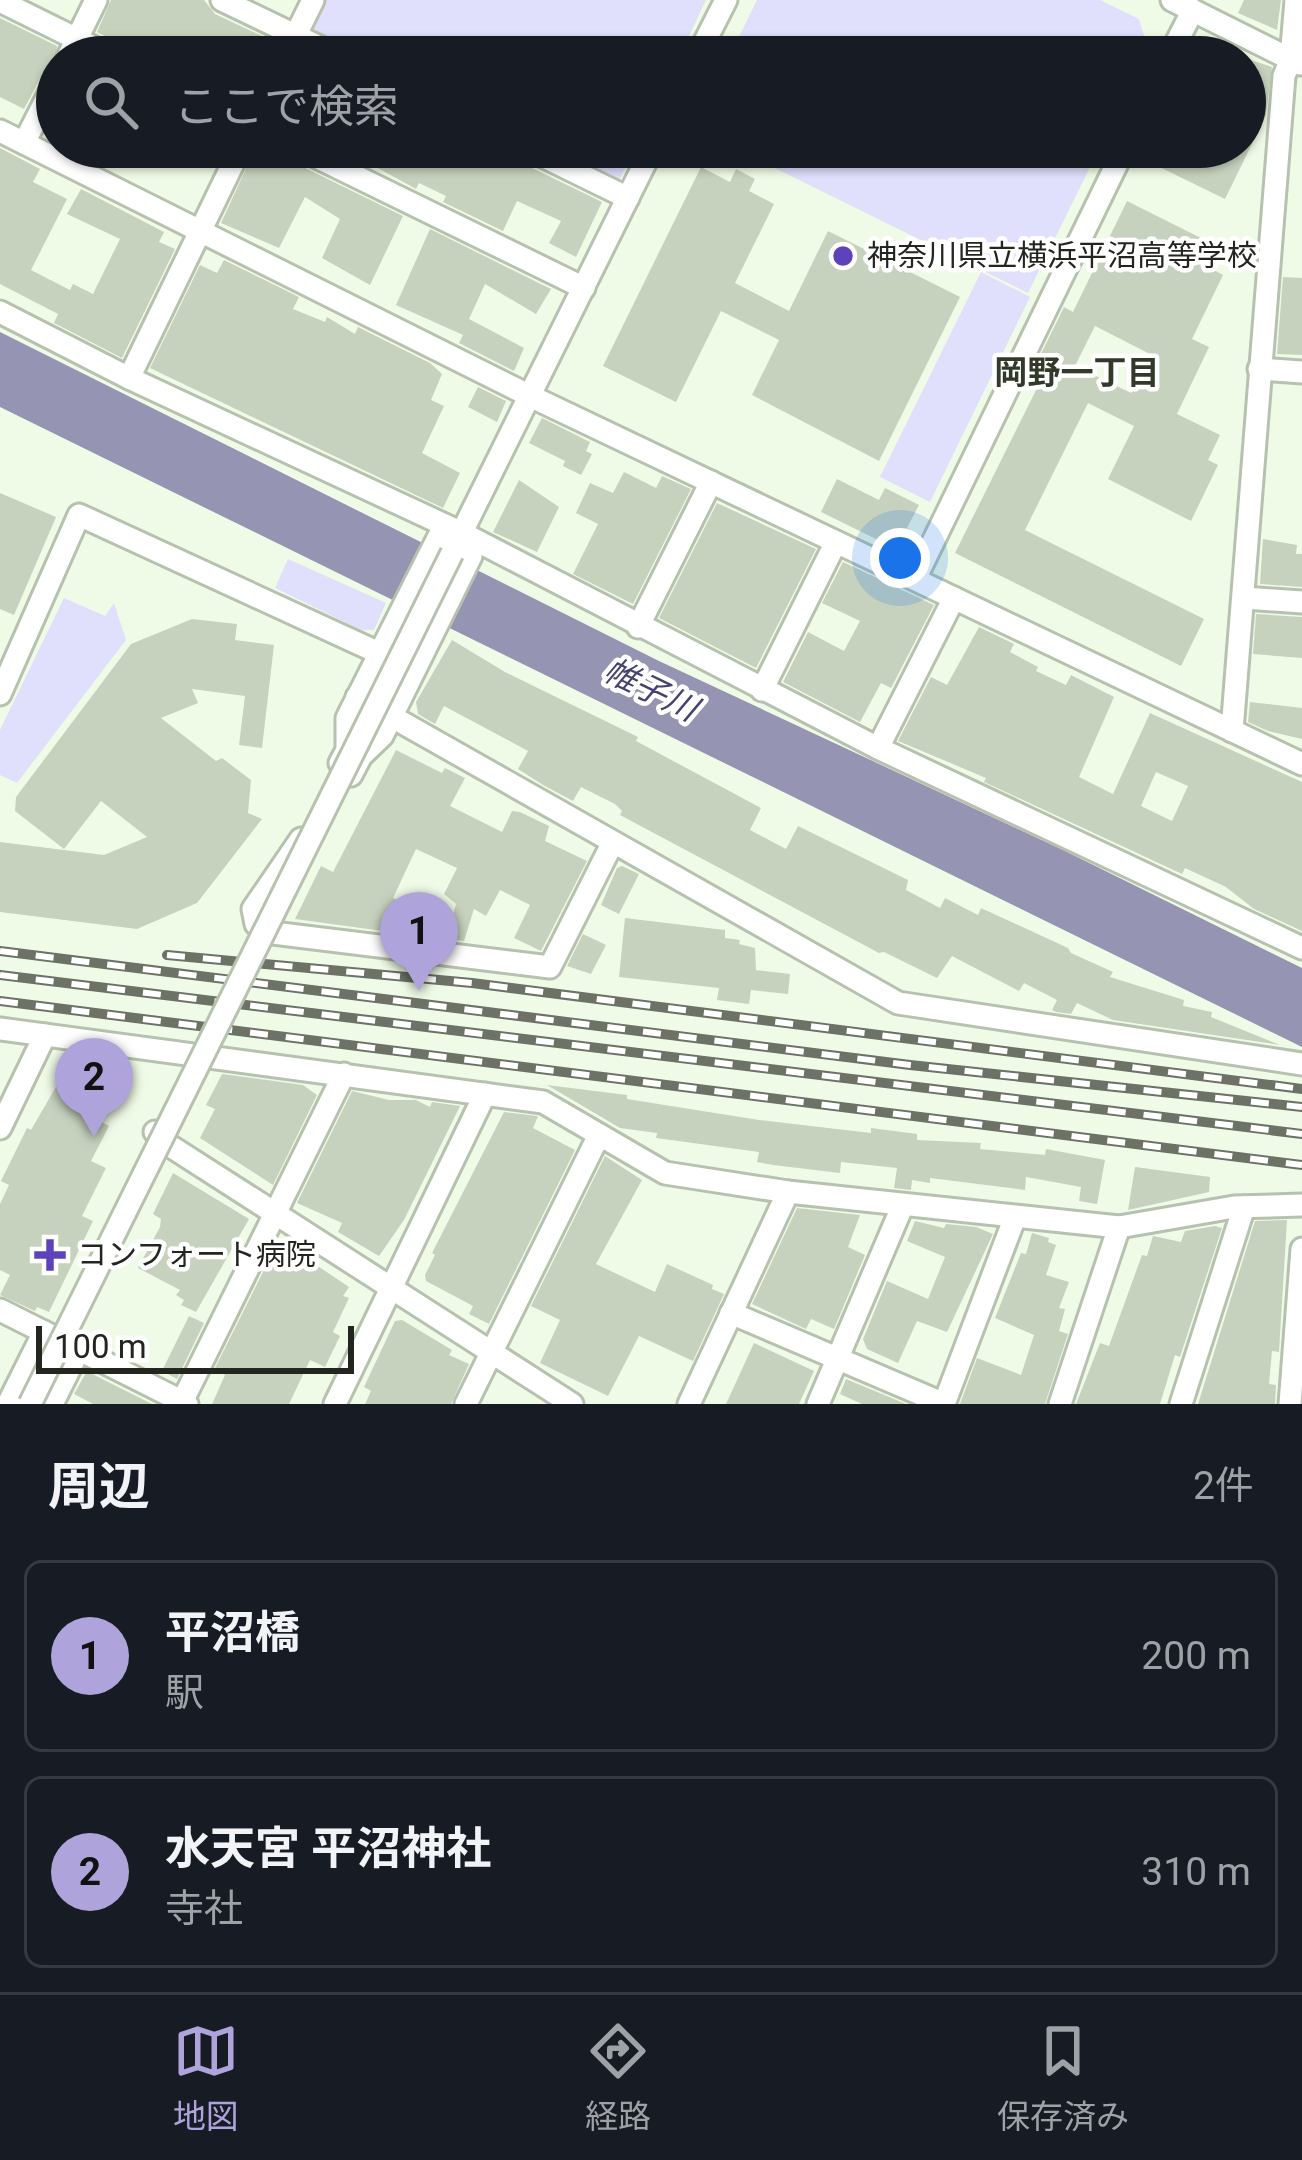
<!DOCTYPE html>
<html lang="ja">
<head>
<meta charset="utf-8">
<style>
	body { margin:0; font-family:Roboto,"Noto Sans JP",sans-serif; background:#20242c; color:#f1f3f6 }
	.scale { position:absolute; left:36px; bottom:30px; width:318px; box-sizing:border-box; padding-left:12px; border:6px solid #22261e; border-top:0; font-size:33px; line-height:42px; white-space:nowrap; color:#22261e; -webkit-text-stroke:9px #fff; paint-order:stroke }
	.you { position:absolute; left:900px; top:558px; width:42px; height:42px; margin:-30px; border:9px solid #fff; border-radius:50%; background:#1a73e8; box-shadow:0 0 0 18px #1a73e833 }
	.badge { display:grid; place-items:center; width:78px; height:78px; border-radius:50%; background:#aea4db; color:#111; font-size:39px; font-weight:700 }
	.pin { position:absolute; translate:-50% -99px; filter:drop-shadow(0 3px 6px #0008) }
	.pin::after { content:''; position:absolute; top:63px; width:42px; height:36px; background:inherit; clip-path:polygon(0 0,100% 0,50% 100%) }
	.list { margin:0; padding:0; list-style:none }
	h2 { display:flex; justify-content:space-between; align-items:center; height:156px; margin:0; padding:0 48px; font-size:51px }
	h2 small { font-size:39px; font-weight:400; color:#9ea1a6 }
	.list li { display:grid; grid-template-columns:78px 1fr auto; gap:36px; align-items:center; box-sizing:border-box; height:192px; margin:0 24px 24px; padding:0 24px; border:3px solid #363941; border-radius:18px }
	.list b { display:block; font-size:45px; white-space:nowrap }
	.list p { margin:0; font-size:39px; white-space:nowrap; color:#9ea1a6 }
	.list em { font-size:39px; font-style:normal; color:#9ea1a6 }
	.icon { flex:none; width:66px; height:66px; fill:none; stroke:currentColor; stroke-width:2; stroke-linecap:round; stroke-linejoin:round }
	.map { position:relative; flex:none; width:1302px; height:1404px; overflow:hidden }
	.search { position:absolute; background:#171b24; box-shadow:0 3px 9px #0004; left:36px; right:36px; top:36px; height:132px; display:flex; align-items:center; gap:30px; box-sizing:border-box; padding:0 42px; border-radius:66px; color:#9ea1a6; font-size:45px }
	.sheet { height:588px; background:#171b24 }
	nav { display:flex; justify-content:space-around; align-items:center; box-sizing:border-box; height:168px; border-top:3px solid #363941; background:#171b24; font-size:33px; color:#9ea1a6 }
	nav a { display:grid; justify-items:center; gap:6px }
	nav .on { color:#aea4db }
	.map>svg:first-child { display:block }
</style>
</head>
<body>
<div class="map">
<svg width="1302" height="1404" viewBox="0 0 1302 1404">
	<rect width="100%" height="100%" fill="#f0fbe7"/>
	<g fill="#e0dffc">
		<polygon points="322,0 706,0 679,57 354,57 306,34"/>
		<polygon points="757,0 1100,0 1139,19 1148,49 1144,57 729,57"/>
		<polygon points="538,147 635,147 617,185"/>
		<polygon points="732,147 1100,147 1028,293"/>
		<polygon points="981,272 1030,297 930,502 880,477"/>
		<polygon points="288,559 386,603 374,630 361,630 275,588"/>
		<polygon points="64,598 105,616 114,603 126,640 17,783 0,775 0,730"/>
	</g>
	<polygon fill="#9594b3" points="0,332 659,661 1061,849 1302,968 1302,1047 0,407"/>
	<g fill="#c7d2be" fill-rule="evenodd">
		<polygon points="111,0 204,0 215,14 275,42 270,57 128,57 121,44 97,32"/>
		<polygon points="1244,0 1281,0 1277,30 1238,13"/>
		<polygon points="0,18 57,46 55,63 44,71 24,109 0,97"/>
		<polygon points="1245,58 1272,67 1266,115 1225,199 1137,156 1140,147 1245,147"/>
		<polygon points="256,147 279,147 289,160 403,216 370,285 322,258 340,219 305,197 279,248 221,223"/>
		<polygon points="339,147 502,147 510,150 512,158 602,202 576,257 549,243 561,221 517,201 503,231 443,202 446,196 419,183 416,189"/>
		<polygon points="0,148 40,169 33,182 67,199 31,270 70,290 73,284 93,294 120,239 67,214 81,189 164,232 159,242 175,249 122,358 54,323 58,314 0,284"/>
		<polygon points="701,167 730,182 736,169 755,179 749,191 774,204 735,283 789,311 828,231 960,297 879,461 752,395 779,340 721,311 676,402 603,366"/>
		<path d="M1127,201L1225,250L1214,270L1223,275L1192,339L1209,347L1177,414L1220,435L1208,460L1218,465L1191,521L1108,479L1134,426L1088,403L1025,530L1204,619L1181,666L955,553L1041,380L1031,375L1036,364L1064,307L1073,312ZM1095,326L1150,354L1131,393L1075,366Z"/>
		<polygon points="430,229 551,289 536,314 485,284 469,319 524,348 514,371 459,343 463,335 396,305"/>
		<polygon points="224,260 299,297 293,309 325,322 327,317 355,334 358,327 430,363 442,374 431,400 444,406 422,453 460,473 443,508 150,368 200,265 217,273"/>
		<polygon points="1283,277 1302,278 1302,355 1277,354"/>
		<polygon points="478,387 506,401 497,422 468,407"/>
		<polygon points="542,418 590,442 586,451 592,454 581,475 563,466 565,461 529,443"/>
		<polygon points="624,472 656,488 662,476 691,489 633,604 573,574 598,524 576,513 590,483 613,493"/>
		<polygon points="837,479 879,500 885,488 919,505 907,528 920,535 908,559 877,545 884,543 821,512"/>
		<polygon points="519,480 559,507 537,552 493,532"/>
		<polygon points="0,493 56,517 14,615 0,609"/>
		<polygon points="717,503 816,549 756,668 659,618"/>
		<polygon points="1263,539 1297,545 1296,554 1302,554 1302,587 1260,584"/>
		<polygon points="843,562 934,605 891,688 881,683 860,722 783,682 808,632 844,651 860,621 822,603"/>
		<polygon points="1256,614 1302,617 1302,658 1253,654"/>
		<polygon points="192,619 237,624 235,640 274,645 262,748 239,745 245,696 192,689 198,703 161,718 216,761 222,758 251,780 248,813 262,819 197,903 137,929 0,912 0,842 104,855 147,837 101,801 64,849 15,811 16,797 131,644"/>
		<path d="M979,627L1014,644L1010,652L1038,667L1036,671L1066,685L1071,675L1114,697L1079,777L1113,794L1150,713L1302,782V931L1254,909L1226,887L1185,868L1182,874L984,782L986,778L898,741L931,677L947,685ZM1156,772L1188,786L1172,821L1141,806Z"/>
		<polygon points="452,640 505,672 638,737 636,741 761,808 750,830 786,849 798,826 908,880 906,890 940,908 945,898 978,915 981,908 1068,948 1071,953 1113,972 1110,977 1184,1000 1183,1006 1212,1012 1211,1017 1280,1045 1113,1020 1077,1003 1071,1014 1056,1012 1052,1010 1057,1000 1024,983 1019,991 952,956 937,978 884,952 879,953 620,815 622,811 615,804 581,787 573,801 543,785 518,769 528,751 444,706 435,724 418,714 416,702"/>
		<polygon points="1250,702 1302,708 1302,739 1268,731 1248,722"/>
		<polygon points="396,750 442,773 445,768 465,778 450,806 502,832 512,811 520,812 549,826 545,841 587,861 541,951 514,938 530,905 500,890 486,916 474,909 464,941 446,939 456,904 444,894 457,868 416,849 393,898 403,903 390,932 295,919 321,866 333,872"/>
		<polygon points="622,866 639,874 619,914 601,905 617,868"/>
		<polygon points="625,918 725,930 725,938 740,940 739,944 755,948 756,970 790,974 788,994 751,990 749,1004 717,1000 719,988 619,977"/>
		<polygon points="583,934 606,945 591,974 567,966"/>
		<polygon points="68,1066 88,1077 73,1106 109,1126 91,1161 106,1168 82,1216 93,1221 49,1312 37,1307 35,1311 0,1295 10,1275 0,1270 0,1204 9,1185 1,1181 27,1128 31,1130"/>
		<polygon points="222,1074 303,1085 317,1095 273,1185 200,1138 215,1109 206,1105"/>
		<polygon points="547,1085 627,1095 627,1099 759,1120 871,1133 871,1128 917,1134 917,1140 981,1143 980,1149 1045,1155 1046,1149 1105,1160 1097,1204 1079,1201 1081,1187 1026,1177 1025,1190 930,1178 930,1183 912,1180 911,1190 894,1188 897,1168 841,1162 840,1173 773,1165 757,1162 759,1152 656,1138 657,1133 620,1128"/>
		<polygon points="352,1091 389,1100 416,1100 430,1107 432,1102 460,1106 404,1220 379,1256 338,1232 342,1223 297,1203"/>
		<polygon points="504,1112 538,1116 533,1128 575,1150 489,1324 469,1314 473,1306 426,1281 425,1275 435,1255 432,1253"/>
		<polygon points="605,1156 642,1180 596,1264 655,1292 667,1264 713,1285 712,1289 724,1294 693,1361 639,1336 608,1396 540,1363 560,1320 531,1306"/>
		<polygon points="1135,1167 1210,1177 1209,1192 1128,1210"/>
		<polygon points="173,1173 249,1219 196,1312 181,1305 184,1300 176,1295 180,1290 138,1268 160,1227 161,1219 153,1214"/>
		<polygon points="797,1208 860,1215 848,1247 865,1255 834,1329 811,1319 806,1329 752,1304"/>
		<polygon points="1287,1220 1279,1352 1272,1351 1269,1384 1276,1385 1275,1404 1198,1404 1255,1221"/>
		<polygon points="915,1221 944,1228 946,1224 976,1227 993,1234 947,1332 917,1321 898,1363 867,1349 863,1339 887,1281 928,1299 945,1257 907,1241"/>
		<polygon points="1215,1226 1222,1228 1180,1357 1175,1355 1160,1404 1076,1404 1100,1343 1109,1346 1142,1255 1147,1256 1153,1236 1181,1242 1185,1231"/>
		<polygon points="1032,1233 1049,1238 1048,1242 1056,1245 1046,1275 1069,1282 1059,1308 1065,1309 1059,1331 1068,1334 1045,1404 960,1404 977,1358 1021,1375 1034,1335 995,1318 1021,1253 1026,1254"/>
		<polygon points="279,1240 349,1287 343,1296 349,1298 333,1332 340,1336 325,1367 310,1360 289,1404 212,1404 225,1375 214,1370"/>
		<polygon points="189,1316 204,1323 177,1379 162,1371"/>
		<polygon points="402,1320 452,1350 449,1355 469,1364 451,1404 365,1404 371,1391 364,1387 395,1321"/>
		<polygon points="754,1343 814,1371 799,1404 726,1404"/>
		<polygon points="87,1371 102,1379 152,1404 93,1404 74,1394"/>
		<polygon points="846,1379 906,1404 862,1404 840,1394"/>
	</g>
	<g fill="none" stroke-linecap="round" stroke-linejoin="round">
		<defs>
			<g id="minor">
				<polyline points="222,0 340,57"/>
				<polyline points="1172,0 1300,64"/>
				<polyline points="0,1 113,57"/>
				<polyline points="68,57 96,0"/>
				<polyline points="285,57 313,0"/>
				<polyline points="697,57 726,0"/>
				<polyline points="1169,57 1193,10"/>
				<polyline points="0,131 530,396 1302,764"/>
				<polyline points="24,143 57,78"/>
				<polyline points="296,147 584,288"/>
				<polyline points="524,147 628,198"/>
				<polyline points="0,312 129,378 462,533 878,748 1302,948"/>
				<polyline points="1259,369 1302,372"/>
				<polyline points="129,378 241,147"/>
				<polyline points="456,544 653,147"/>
				<polyline points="915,579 1125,147"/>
				<polyline points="1244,598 1302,602"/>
				<polyline points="638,627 711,482"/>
				<polyline points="762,690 836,542"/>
				<polyline points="0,694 79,515 379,653"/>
				<polyline points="357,697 898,1003 1302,1064"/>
				<polyline points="1232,731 1284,76 1291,59 1296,0"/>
				<polyline points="878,748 954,598"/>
				<polyline points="340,763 347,750 347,718 440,534 461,533"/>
				<polyline points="351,775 361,756 382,736 471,556 462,533"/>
				<polyline points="301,839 253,909 256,924 273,933 550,967 612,844"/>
				<polyline points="0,1029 543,1102 665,1173 788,1192 1119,1227 1234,1207 1302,1205"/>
				<polyline points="0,1128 45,1035"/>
				<polyline points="155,1132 167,1144 572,1404"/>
				<polyline points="0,1310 187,1404"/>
				<polyline points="731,1313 944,1404"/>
				<polyline points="8,1404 44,1332"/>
				<polyline points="52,1404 79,1350"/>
				<polyline points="181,1404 344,1074"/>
				<polyline points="335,1404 485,1094"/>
				<polyline points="466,1404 599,1135"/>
				<polyline points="689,1404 788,1192"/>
				<polyline points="818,1404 902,1207"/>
				<polyline points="944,1404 1015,1217"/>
				<polyline points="1060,1404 1119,1227"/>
				<polyline points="1181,1404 1244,1207"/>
				<polyline points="1290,1404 1302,1249"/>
			</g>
		</defs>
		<use href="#minor" stroke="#b7c2ae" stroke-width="27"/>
		<use href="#minor" stroke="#fff" stroke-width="21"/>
		<defs>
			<g id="rail">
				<polyline points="0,951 910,1065 1302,1107"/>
				<polyline points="167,955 472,983 1302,1089"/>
				<polyline points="0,975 1302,1134"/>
				<polyline points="0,1001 1302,1165"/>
			</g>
		</defs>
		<use href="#rail" stroke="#6c7266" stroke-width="10"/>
		<use href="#rail" stroke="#fff" stroke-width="6" stroke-dasharray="18" stroke-linecap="butt"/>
		<defs>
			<polyline id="minor-bridge" points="30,1404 452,553"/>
		</defs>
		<use href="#minor-bridge" stroke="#b7c2ae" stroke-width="27" stroke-linecap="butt"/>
		<use href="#minor-bridge" stroke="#fff" stroke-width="21"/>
	</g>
	<g fill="#5c43bb" stroke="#fff" stroke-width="4.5">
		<circle cx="843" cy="256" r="12"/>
		<path d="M44 1237h12v12h12v12h-12v12h-12v-12h-12v-12h12z"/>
	</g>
	<g text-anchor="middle" stroke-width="9" stroke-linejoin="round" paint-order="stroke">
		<g font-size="30" fill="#22261e" stroke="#fff" text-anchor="start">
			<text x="867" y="266">神奈川県立横浜平沼高等学校</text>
			<text x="77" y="1265">コンフォート病院</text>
		</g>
		<g font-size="33" font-weight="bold" fill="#313929" stroke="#fff">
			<text x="1077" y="384">岡野一丁目</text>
		</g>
		<g font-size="33" font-style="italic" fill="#46416f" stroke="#fff">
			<text transform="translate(651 689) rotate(26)" y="12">帷子川</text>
		</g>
	</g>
</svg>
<div class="scale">100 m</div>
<div class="you"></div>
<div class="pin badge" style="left:419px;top:991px">1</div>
<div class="pin badge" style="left:94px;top:1137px">2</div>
<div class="search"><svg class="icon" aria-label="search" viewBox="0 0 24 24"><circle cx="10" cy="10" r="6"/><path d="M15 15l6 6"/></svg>ここで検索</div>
</div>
<section class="sheet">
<h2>周辺<small>2件</small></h2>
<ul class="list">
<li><span class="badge">1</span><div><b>平沼橋</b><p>駅</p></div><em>200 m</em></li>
<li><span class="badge">2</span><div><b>水天宮 平沼神社</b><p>寺社</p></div><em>310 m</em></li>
</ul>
</section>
<nav>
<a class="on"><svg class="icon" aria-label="map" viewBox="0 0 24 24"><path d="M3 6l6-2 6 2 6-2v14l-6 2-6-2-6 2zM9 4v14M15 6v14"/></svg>地図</a>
<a><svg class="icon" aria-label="directions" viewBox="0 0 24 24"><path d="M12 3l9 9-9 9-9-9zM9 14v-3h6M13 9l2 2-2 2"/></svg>経路</a>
<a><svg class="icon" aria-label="saved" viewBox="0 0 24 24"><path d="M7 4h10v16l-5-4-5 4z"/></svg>保存済み</a>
</nav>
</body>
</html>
